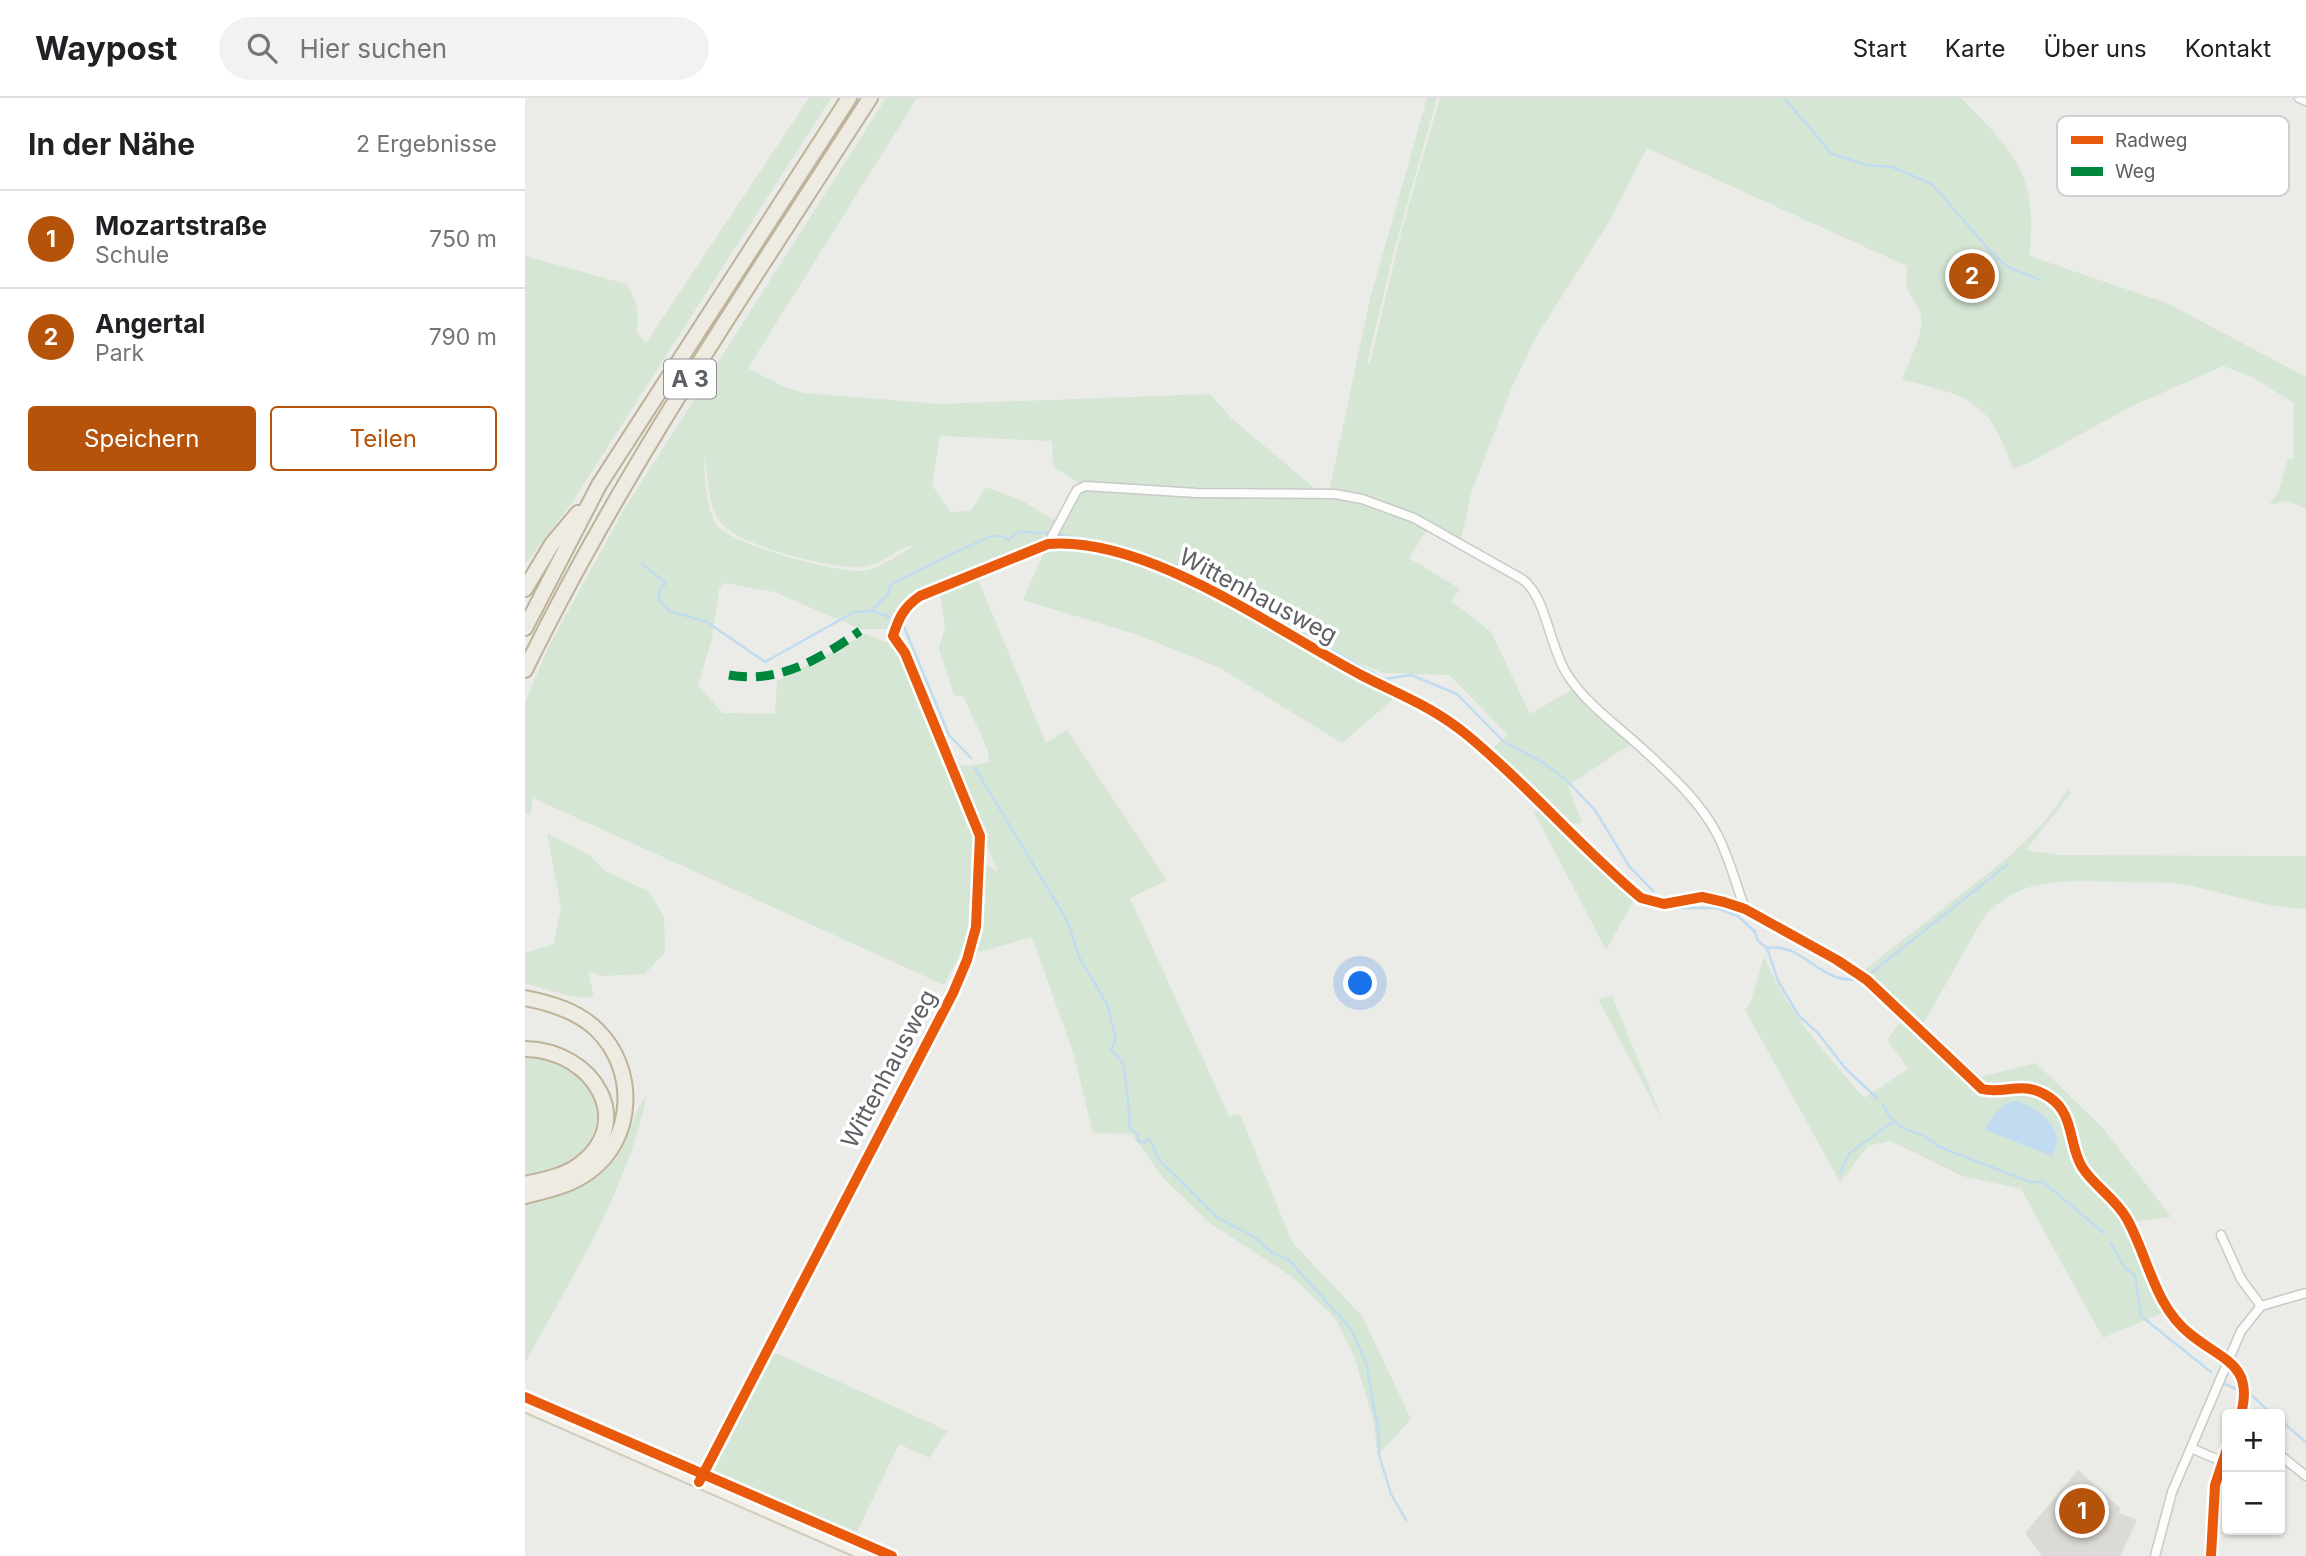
<!DOCTYPE html>
<html lang="de">
<head>
<meta charset="utf-8">
<style>
	body { margin:0; font-family:Inter,sans-serif; background:#f2f2f2; color:#202124 }
	.controls { position:absolute; right:21px; bottom:21px; display:grid; overflow:hidden; border-radius:7px; box-shadow:0 2px 5px #0004 }
	.controls button { width:63px; height:63px; display:grid; place-items:center; padding:0; border:0; border-bottom:2px solid #e0e0e0; background:#fff; color:#202124; font:35px sans-serif }
	.you { position:absolute; left:836px; top:886px; width:24px; height:24px; margin:-18px; border:5px solid #fff; border-radius:50%; background:#1a73e8; box-shadow:0 0 0 10px #1a73e833 }
	.badge { display:grid; place-items:center; width:46px; height:46px; border-radius:50%; background:#b45309; color:#fff; font-size:23px; font-weight:700 }
	.pin { position:absolute; translate:-50% -50%; border:4px solid #fff; box-shadow:0 2px 7px #0006 }
	.list { margin:0; padding:0; list-style:none }
	h2 { display:flex; justify-content:space-between; align-items:center; height:91px; margin:0; padding:0 28px; font-size:30px }
	h2 small { font-size:23px; font-weight:400; color:#757577 }
	.list li { display:grid; grid-template-columns:46px 1fr auto; gap:21px; align-items:center; box-sizing:border-box; height:98px; padding:0 28px; border-top:2px solid #e0e0e0 }
	.list b { display:block; font-size:26px; white-space:nowrap }
	.list p { margin:0; font-size:23px; white-space:nowrap; color:#757577 }
	.list em { font-size:23px; font-style:normal; color:#757577 }
	.actions { display:flex; gap:14px; padding:21px 28px }
	.actions a { flex:1; padding:16px 0; border:2px solid #b45309; border-radius:7px; text-align:center; font-size:24px; color:#b45309 }
	.actions .main { background:#b45309; color:#fff }
	.icon { flex:none; width:38px; height:38px; fill:none; stroke:currentColor; stroke-width:2; stroke-linecap:round; stroke-linejoin:round }
	.map { position:relative; flex:none; width:1781px; height:1458px; overflow:hidden }
	header { display:flex; align-items:center; gap:42px; box-sizing:border-box; height:98px; padding:0 35px; background:#fff; border-bottom:2px solid #e0e0e0 }
	header strong { font-size:33px }
	nav { display:flex; gap:38px; margin-inline-start:auto; font-size:24px }
	.search { width:490px; height:63px; background:#f2f2f2; display:flex; align-items:center; gap:18px; box-sizing:border-box; padding:0 24px; border-radius:38px; color:#757577; font-size:26px }
	main { display:flex }
	aside { flex:1; background:#fff }
	.map>svg:first-child { display:block }
</style>
</head>
<body>
<header>
<strong>Waypost</strong>
<div class="search"><svg class="icon" aria-label="search" viewBox="0 0 24 24"><circle cx="10" cy="10" r="6"/><path d="M15 15l6 6"/></svg>Hier suchen</div>
<nav><a>Start</a><a>Karte</a><a>Über uns</a><a>Kontakt</a></nav>
</header>
<main>
<aside>
<h2>In der Nähe<small>2 Ergebnisse</small></h2>
<ul class="list">
<li><span class="badge">1</span><div><b>Mozartstraße</b><p>Schule</p></div><em>750 m</em></li>
<li><span class="badge">2</span><div><b>Angertal</b><p>Park</p></div><em>790 m</em></li>
</ul>
<div class="actions"><a class="main">Speichern</a><a>Teilen</a></div>
</aside>
<div class="map">
<svg width="1781" height="1458" viewBox="0 0 1781 1458">
	<rect width="100%" height="100%" fill="#ebebe7"/>
	<polygon fill="#dbdad6" points="1553,1372 1595,1410 1594,1415 1612,1422 1595,1458 1517,1458 1500,1435"/>
	<g fill="#d6e6d5" fill-rule="evenodd">
		<path d="M284,0H306L48,403L0,467V158L101,186C112,201 115,217 111,234L121,245Z"/>
		<path d="M361,0H392L223,270L261,290L280,295L415,306L685,296L706,320L793,393L555,386L528,368L527,343L415,338L407,387L425,414L446,413L461,389L496,402L531,423L517,442L392,493L375,508L367,531H336L249,494L200,485L194,491L187,540L173,588L198,615L250,616L252,583L341,536L373,549L459,751L443,841L419,887L8,700L5,717L0,715V604L24,548L100,410ZM179,358C184,377 182,410 196,425C217,449 312,474 343,468C359,465 377,447 390,447C375,456 355,471 337,473C312,475 203,446 191,426C181,409 179,377 179,358Z"/>
		<path d="M902,0H912L870,149L842,265H845L878,127L915,0H1436C1490,55 1514,77 1504,158L1642,205L1781,279V411L1763,403L1744,407L1753,395L1763,361H1768L1769,305L1727,279L1698,268L1603,310L1502,366L1488,370C1463,301 1445,298 1377,282C1383,265 1402,231 1395,214C1384,190 1380,199 1382,168L1122,50L1084,124L1011,239L987,289L947,392L935,445L880,414L804,394L845,201Z"/>
		<polygon points="558,391 829,401 903,430 884,460 935,491 926,503 966,534 1005,616 1050,590 1107,645 1043,688 1057,725 1046,726 967,650 983,637 924,577 858,575 780,542 642,469 531,440"/>
		<path d="M538,448C660,460 765,543 871,599L817,645L693,569L613,537L498,502L520,452Z"/>
		<polygon points="452,479 521,645 542,632 642,782 605,800 704,1018 715,1016 767,1144 837,1218 886,1321 853,1357 848,1321 829,1258 810,1220 770,1181 685,1125 638,1080 607,1036 568,1035 548,954 507,839 447,856 462,766 473,774 428,666 445,668 464,664 463,653 439,599 429,597 414,551 420,529 415,494"/>
		<path d="M1542,692L1546,695L1501,752L1535,757L1781,758V811C1736,810 1697,792 1654,786C1635,783 1614,785 1595,784C1543,783 1492,777 1457,822L1396,930L1337,874L1485,758L1522,721Z"/>
		<polygon points="1015,712 1109,802 1081,852 1009,714"/>
		<path d="M22,735L66,758L78,772L123,793L139,818L140,854L120,876L76,878L63,873L69,899C46,902 23,890 0,886V855L29,846L36,809Z"/>
		<path d="M1239,859C1265,918 1298,952 1339,1000L1383,971L1362,942L1377,922L1448,989L1452,980L1511,965L1579,1031L1646,1119L1609,1124L1603,1129L1637,1215L1578,1240L1496,1091L1437,1078L1366,1043L1343,1048L1315,1084L1220,912L1226,903Z"/>
		<polygon points="1087,898 1139,1025 1073,901"/>
		<path d="M5,958C24,963 45,966 60,980C86,1004 71,1046 46,1064C34,1073 14,1075 0,1079V959Z"/>
		<path d="M122,996C102,1094 47,1178 0,1265V1106C50,1092 81,1089 103,1036C109,1021 112,1010 122,996Z"/>
		<polygon points="244,1252 423,1333 404,1360 374,1346 329,1440 183,1373"/>
	</g>
	<path fill="#c1dcf0" d="M1492,1003C1515,1011 1543,1032 1527,1058L1460,1032C1467,1018 1476,1005 1492,1003Z"/>
	<g fill="none" stroke-linecap="round" stroke-linejoin="round">
		<g stroke="#c1dcf0" stroke-width="2.5">
			<polyline points="1259,0 1307,56 1341,67 1367,69 1407,86 1465,153 1483,169 1515,182"/>
			<polyline points="531,436 593,448 612,456"/>
			<polyline points="117,466 141,485 135,492 134,502 144,513 182,524 240,564 329,514 346,513 363,496 366,486 465,438 477,438 483,442 494,434 522,435"/>
			<polyline points="642,467 690,488 859,581 886,577 932,596 979,644 1019,665 1042,683 1070,712 1104,768 1128,793"/>
			<polyline points="348,513 364,519"/>
			<polyline points="377,524 424,637 446,660"/>
			<path d="M450,670L543,824L554,859L582,906L591,941L586,951C590,955 594,960 597,964C600,970 606,1023 604,1030L613,1036V1043L620,1044L624,1040L635,1063L693,1120L728,1138L745,1153L765,1163L826,1231L841,1264L853,1331L854,1357L866,1396L881,1422"/>
			<polyline points="1155,810 1191,810 1213,818 1230,834 1233,843 1242,850 1253,883 1274,918 1293,935 1320,970 1353,1001"/>
			<path d="M1243,850C1278,844 1296,888 1335,881"/>
			<polyline points="1345,876 1483,766"/>
			<path d="M1358,1007C1375,1042 1392,1026 1412,1048L1505,1084H1518L1579,1135"/>
			<polyline points="1315,1075 1325,1055 1366,1025"/>
			<polyline points="1585,1144 1600,1170 1610,1177 1616,1218 1686,1274"/>
			<polyline points="1700,1286 1716,1293"/>
			<polyline points="1725,1296 1747,1316"/>
			<polyline points="1755,1322 1781,1344"/>
		</g>
		<defs>
			<g id="street">
				<polyline points="1774,0 1781,3"/>
				<path d="M523,446L552,392L560,388L672,395L810,396L837,401L889,420L997,481C1022,499 1024,549 1042,576C1062,608 1095,629 1122,655C1147,678 1176,705 1192,736C1204,759 1211,786 1220,811"/>
				<polyline points="1696,1137 1716,1181 1736,1208"/>
				<polyline points="1666,1350 1696,1363"/>
				<polyline points="1755,1357 1781,1378"/>
				<path d="M174,1384L428,895L442,862L451,829L455,738L380,555L368,538C374,519 379,509 395,498L523,446C623,438 750,532 836,577C875,597 908,609 942,637C1003,687 1055,749 1116,800L1139,806L1177,799L1199,804L1220,811L1312,862L1342,882L1457,991C1481,997 1497,981 1524,999C1550,1016 1543,1046 1557,1069C1569,1088 1591,1101 1602,1121C1624,1161 1629,1207 1665,1236C1698,1263 1729,1266 1716,1316"/>
				<polyline points="1630,1458 1647,1394 1716,1233 1736,1208 1781,1195"/>
				<polyline points="1686,1458 1690,1387 1702,1351"/>
			</g>
			<polyline id="primary" points="0,1307 345,1458"/>
			<g id="highway">
				<polyline points="0,491 27,446 53,415"/>
				<polyline points="0,530 74,387 324,0"/>
				<path d="M0,572C98,371 225,187 345,0"/>
				<path d="M0,900C26,905 53,913 72,932C112,971 110,1040 65,1073C45,1088 23,1092 0,1098"/>
				<path d="M0,951C69,952 114,1026 51,1069C36,1079 17,1082 0,1086"/>
			</g>
		</defs>
		<use href="#street" stroke="#c9c9c8" stroke-width="11"/>
		<use href="#primary" stroke="#d0cab8" stroke-width="16"/>
		<use href="#highway" stroke="#beb399" stroke-width="18"/>
		<use href="#street" stroke="#fcfcfb" stroke-width="8"/>
		<use href="#primary" stroke="#f2f0e9" stroke-width="12"/>
		<use href="#highway" stroke="#eeebe3" stroke-width="14"/>
		<path stroke="#00873e" stroke-width="9" stroke-dasharray="18 9" stroke-linecap="butt" d="M204,577C254,586 295,561 335,533"/>
		<defs>
			<g id="cycleway">
				<polyline points="0,1299 367,1458"/>
				<path d="M174,1384L428,895L442,862L451,829L455,738L380,555L368,538C374,519 379,509 395,498L523,446C623,438 750,532 836,577C875,597 908,609 942,637C1003,687 1055,749 1116,800L1139,806L1177,799L1199,804L1220,811L1312,862L1342,882L1457,991C1481,997 1497,981 1524,999C1550,1016 1543,1046 1557,1069C1569,1088 1591,1101 1602,1121C1624,1161 1629,1207 1665,1236C1698,1263 1729,1266 1716,1316"/>
				<polyline points="1686,1458 1690,1387 1702,1351"/>
			</g>
		</defs>
		<use href="#cycleway" stroke="#fff" stroke-width="15"/>
		<use href="#cycleway" stroke="#e8590c" stroke-width="10"/>
	</g>
	<g text-anchor="middle" stroke-width="7" stroke-linejoin="round" paint-order="stroke">
		<rect fill="#fff" stroke="#8e9092" stroke-width="2" x="139" y="261.5" width="52" height="39" rx="5"/>
		<g font-size="23" font-weight="bold" fill="#5d6064">
			<text x="165" y="289">A 3</text>
		</g>
		<g font-size="24" fill="#5d6064" stroke="#fff">
			<text transform="translate(733 498) rotate(28)" y="8">Wittenhausweg</text>
			<text transform="translate(364 971) rotate(-62)" y="8">Wittenhausweg</text>
		</g>
	</g>
	<rect x="1532" y="18" width="232" height="80" rx="10" fill="#fff" stroke="#cecfd0" stroke-width="2"/>
	<rect x="1546" y="38" width="32" height="8" fill="#e8590c"/>
	<rect x="1546" y="69" width="32" height="9" fill="#00873e"/>
	<g font-size="19" fill="#5d6064">
		<text x="1590" y="49">Radweg</text>
		<text x="1590" y="80">Weg</text>
	</g>
</svg>
<div class="controls">
<button>+</button>
<button>−</button>
</div>
<div class="you"></div>
<div class="pin badge" style="left:1557px;top:1413px">1</div>
<div class="pin badge" style="left:1447px;top:178px">2</div>
</div>
</main>
</body>
</html>
